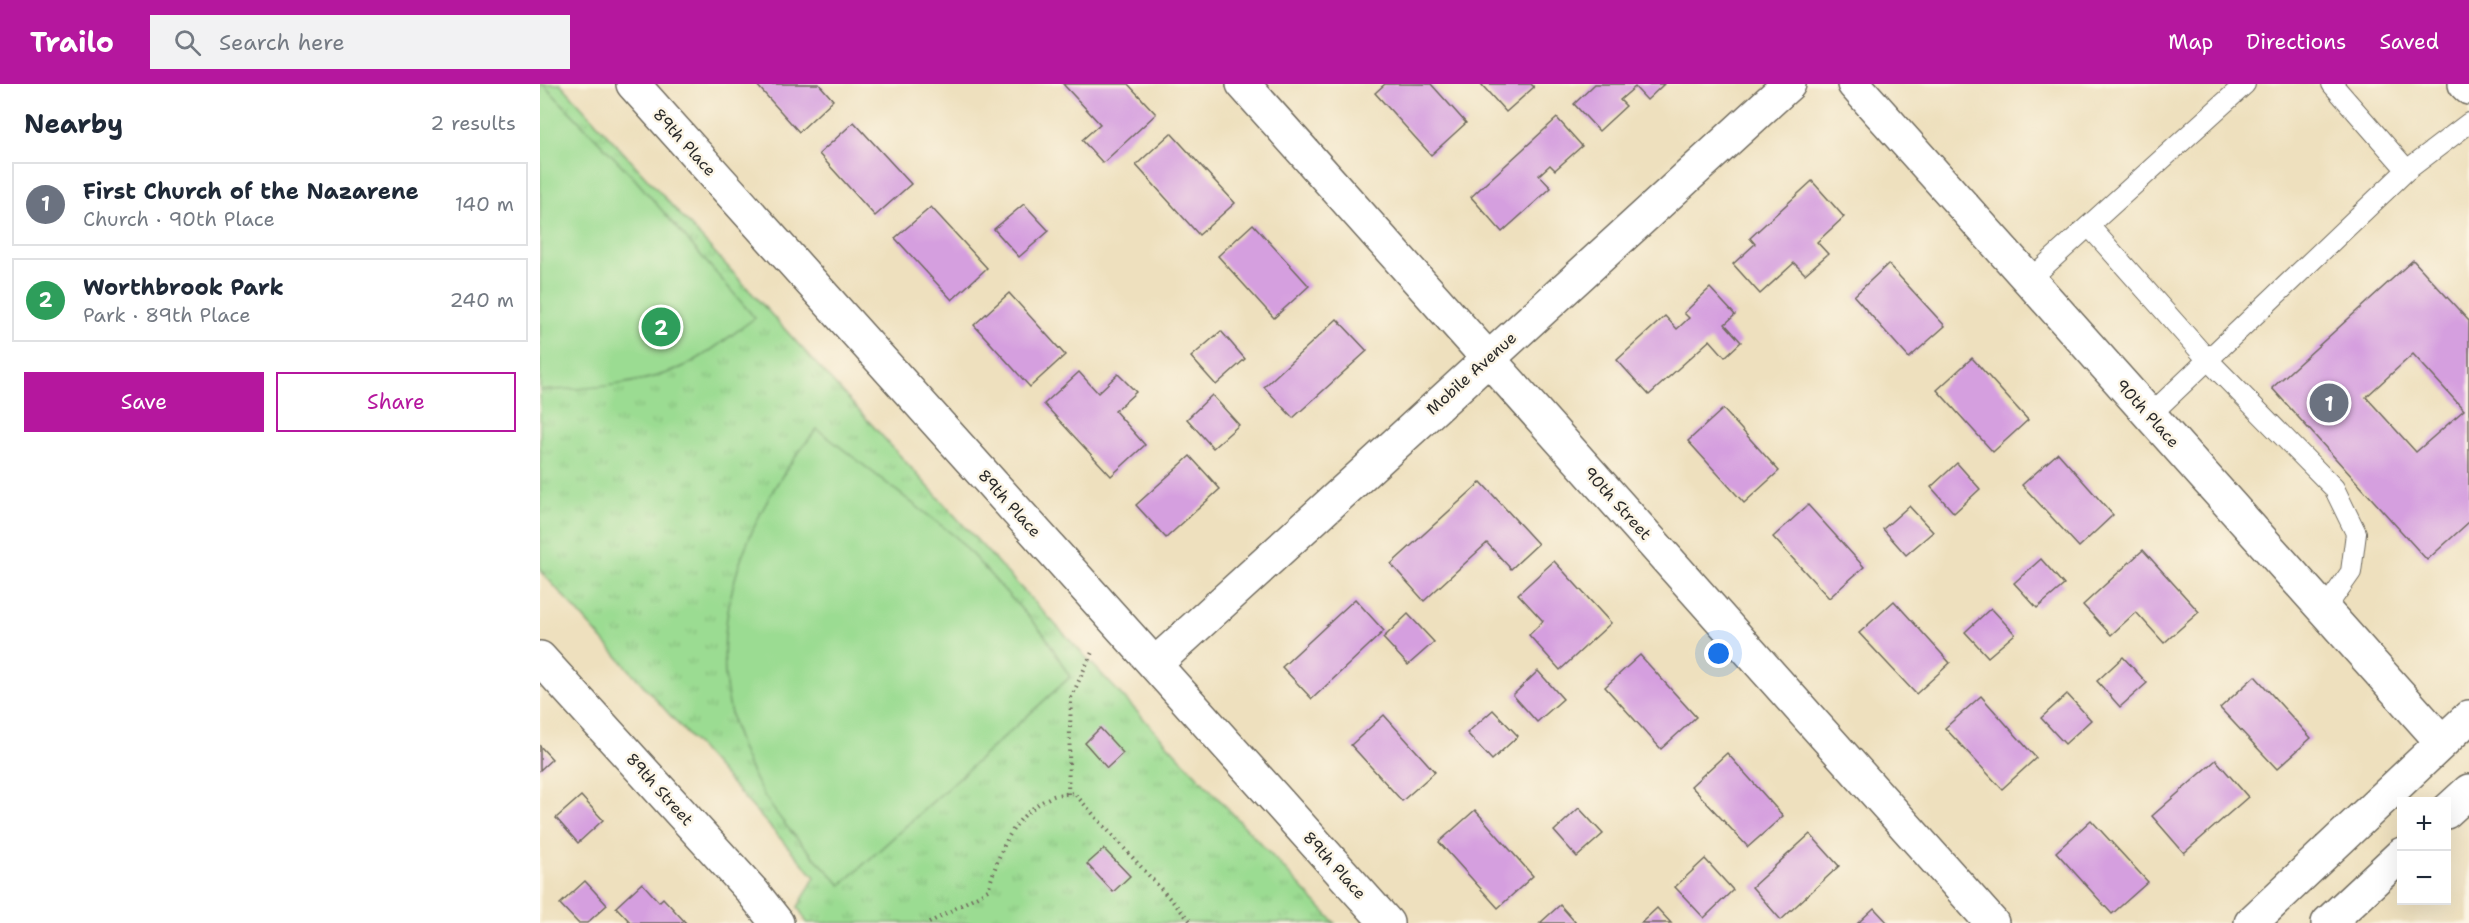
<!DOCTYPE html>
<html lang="en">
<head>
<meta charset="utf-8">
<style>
	body { margin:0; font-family:"Shantell Sans",sans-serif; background:#f2f2f3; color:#1f2937 }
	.controls { position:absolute; right:18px; bottom:18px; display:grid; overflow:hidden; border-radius:0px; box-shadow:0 6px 24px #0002 }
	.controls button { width:54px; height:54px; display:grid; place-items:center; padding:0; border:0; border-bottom:2px solid #e0e1e3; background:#fff; color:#1f2937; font:30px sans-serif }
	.you { position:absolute; left:1179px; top:570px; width:21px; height:21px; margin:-15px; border:4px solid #fff; border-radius:50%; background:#1a73e8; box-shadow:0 0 0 9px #1a73e833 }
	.badge { display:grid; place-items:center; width:39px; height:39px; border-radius:50%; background:#b5179e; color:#fff; font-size:20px; font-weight:700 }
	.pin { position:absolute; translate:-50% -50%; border:3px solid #fff; box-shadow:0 2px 6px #0006 }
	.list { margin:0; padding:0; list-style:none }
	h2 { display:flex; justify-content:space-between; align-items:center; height:78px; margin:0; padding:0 24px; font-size:26px }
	h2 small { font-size:20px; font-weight:400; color:#747a83 }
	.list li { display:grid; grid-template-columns:39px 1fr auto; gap:18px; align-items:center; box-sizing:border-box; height:84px; margin:0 12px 12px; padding:0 12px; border:2px solid #e0e1e3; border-radius:0px }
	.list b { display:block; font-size:22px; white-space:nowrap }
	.list p { margin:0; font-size:20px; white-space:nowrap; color:#747a83 }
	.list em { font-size:20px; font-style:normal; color:#747a83 }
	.actions { display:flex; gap:12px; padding:18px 24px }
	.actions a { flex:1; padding:14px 0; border:2px solid #b5179e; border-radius:0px; text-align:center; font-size:21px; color:#b5179e }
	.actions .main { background:#b5179e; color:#fff }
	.icon { flex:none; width:33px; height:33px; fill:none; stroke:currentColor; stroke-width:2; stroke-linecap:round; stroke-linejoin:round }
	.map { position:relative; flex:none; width:1929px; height:839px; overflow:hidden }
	header { display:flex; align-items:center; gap:36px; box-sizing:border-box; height:84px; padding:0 30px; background:#b5179e; color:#fff }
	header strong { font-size:28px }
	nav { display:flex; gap:33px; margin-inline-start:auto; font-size:21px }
	.search { width:420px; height:54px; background:#f2f2f3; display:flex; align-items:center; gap:15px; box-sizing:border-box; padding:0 21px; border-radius:0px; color:#747a83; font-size:22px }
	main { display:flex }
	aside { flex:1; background:#fff }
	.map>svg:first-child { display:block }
</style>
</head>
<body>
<header>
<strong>Trailo</strong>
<div class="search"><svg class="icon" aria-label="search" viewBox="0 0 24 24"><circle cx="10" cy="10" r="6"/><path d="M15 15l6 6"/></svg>Search here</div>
<nav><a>Map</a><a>Directions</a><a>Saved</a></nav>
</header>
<main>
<aside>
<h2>Nearby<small>2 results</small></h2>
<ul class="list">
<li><span class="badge" style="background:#6b7280">1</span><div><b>First Church of the Nazarene</b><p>Church · 90th Place</p></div><em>140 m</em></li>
<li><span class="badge" style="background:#2e9e5b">2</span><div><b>Worthbrook Park</b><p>Park · 89th Place</p></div><em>240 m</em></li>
</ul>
<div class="actions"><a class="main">Save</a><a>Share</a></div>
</aside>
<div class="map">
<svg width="1929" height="839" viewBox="0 0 1929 839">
	<defs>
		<pattern id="grass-tufts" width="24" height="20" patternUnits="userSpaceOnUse" patternTransform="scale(1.5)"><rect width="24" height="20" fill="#9bdc92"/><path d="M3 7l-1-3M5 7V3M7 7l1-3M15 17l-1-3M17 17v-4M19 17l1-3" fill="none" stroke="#86bd7e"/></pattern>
	</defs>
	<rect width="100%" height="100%" fill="#fcf5e5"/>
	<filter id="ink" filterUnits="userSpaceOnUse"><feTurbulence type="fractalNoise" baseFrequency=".0167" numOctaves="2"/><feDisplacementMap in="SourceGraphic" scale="12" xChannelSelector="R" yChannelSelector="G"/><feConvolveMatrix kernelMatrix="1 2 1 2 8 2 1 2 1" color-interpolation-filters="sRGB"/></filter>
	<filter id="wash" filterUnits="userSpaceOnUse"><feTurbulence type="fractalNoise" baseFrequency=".008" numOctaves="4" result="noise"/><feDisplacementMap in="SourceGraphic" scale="24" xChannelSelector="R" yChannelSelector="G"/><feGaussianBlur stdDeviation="1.35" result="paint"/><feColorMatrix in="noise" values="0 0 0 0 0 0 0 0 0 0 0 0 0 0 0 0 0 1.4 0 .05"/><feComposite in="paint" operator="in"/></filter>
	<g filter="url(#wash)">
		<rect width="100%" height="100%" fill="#eee0be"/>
		<polygon fill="url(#grass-tufts)" stroke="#63845e" stroke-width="1.5" points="0,0 21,0 468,490 795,839 267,839 258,823 275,793 0,486"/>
		<g fill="#9bdc92" stroke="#63845e" stroke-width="1.5">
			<path d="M0,0H3L94,94L215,234C195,248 175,265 154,277C115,300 45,306 0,306Z"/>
			<path d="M277,345L416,453L504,550L530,593L301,801C272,770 240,740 219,703C166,606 177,505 230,412C243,388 260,366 277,345Z"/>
		</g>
		<g id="blocks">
			<g fill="#d59fdf" fill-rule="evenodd">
				<polygon points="216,0 279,0 293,16 259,48"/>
				<polygon points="523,0 588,0 616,30 563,79 542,56 560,40"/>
				<polygon points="845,0 891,0 926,39 891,71 835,9"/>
				<polygon points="941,0 991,0 994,3 966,28"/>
				<polygon points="1055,0 1124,0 1107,16 1095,3 1080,16 1086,22 1059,47 1034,20"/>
				<polygon points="1017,34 1042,62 1015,86 1010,81 999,91 1011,104 962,148 931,113"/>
				<polygon points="314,38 371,100 335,132 279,70"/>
				<polygon points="631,49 695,119 659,151 596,81"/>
				<polygon points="1272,97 1304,133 1277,158 1288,170 1265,190 1254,179 1220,210 1193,180 1215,160 1210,154"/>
				<polygon points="484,120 509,147 479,173 454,145"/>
				<polygon points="391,123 447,184 412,216 355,154"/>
				<polygon points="713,140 769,202 734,234 678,172"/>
				<path d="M1873,176L1929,237V438L1887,476L1732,304ZM1873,270L1924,326L1876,368L1826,313Z"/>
				<polygon points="1348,180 1405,242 1369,274 1314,212"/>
				<polygon points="1170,204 1195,231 1185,240 1201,258 1185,273 1170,256 1109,311 1077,276 1125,232 1137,245 1149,234 1144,229"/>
				<polygon points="469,209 525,271 490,303 434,241"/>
				<polygon points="797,235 827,267 753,334 724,303"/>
				<polygon points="681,247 705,275 676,301 651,273"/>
				<polygon points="1432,274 1488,336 1453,368 1397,306"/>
				<polygon points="539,288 558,309 578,290 596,308 575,327 605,361 571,392 504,320"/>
				<polygon points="672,311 699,341 673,364 647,335"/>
				<polygon points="1183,325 1239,387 1204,419 1148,357"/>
				<polygon points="1518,369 1573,431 1539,463 1482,401"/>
				<polygon points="650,372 680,405 626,454 596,421"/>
				<polygon points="1417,379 1440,405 1414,429 1391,403"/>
				<polygon points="941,398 998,460 971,485 947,459 884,517 851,480"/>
				<polygon points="1268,421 1324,483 1289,514 1233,453"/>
				<polygon points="1369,422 1393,448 1366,471 1343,445"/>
				<polygon points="1603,466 1659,528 1624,559 1596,528 1571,551 1543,521"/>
				<polygon points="1501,475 1524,501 1497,524 1474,499"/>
				<polygon points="1014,477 1071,539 1020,586 989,551 1003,537 978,510"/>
				<polygon points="815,515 844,547 772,615 742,583"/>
				<polygon points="1354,517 1410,579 1376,610 1319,549"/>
				<polygon points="1451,524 1475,550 1448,573 1425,548"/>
				<polygon points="868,530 894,558 868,581 843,554"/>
				<polygon points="1100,571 1156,633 1121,665 1065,603"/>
				<polygon points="1583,573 1607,599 1580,623 1557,597"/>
				<polygon points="998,587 1023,615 997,638 973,611"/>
				<polygon points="1715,592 1771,654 1737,685 1680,624"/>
				<polygon points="1527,610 1551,636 1525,660 1501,634"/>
				<polygon points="1441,612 1496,674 1462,705 1405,644"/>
				<polygon points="953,626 978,652 952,676 927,649"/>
				<polygon points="844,631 895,688 862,717 811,661"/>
				<polygon points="560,644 583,669 567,684 545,659"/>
				<polygon points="0,662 12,675 0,686"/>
				<polygon points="1187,669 1243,732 1208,763 1151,702"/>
				<polygon points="1676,676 1708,713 1644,769 1612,732"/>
				<polygon points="41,712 63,736 38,759 16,734"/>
				<polygon points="1039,724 1063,750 1037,773 1014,747"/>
				<polygon points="935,726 993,792 958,824 899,758"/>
				<polygon points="1551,736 1608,798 1572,830 1516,768"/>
				<polygon points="1270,750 1299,782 1241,836 1212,803"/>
				<polygon points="564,765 590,792 573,808 547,780"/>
				<polygon points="1165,775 1193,806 1164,834 1135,803"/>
				<polygon points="45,797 67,821 47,839 38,839 20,820"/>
				<polygon points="102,799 119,818 123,814 146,839 91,839 76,823"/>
				<polygon points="1020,821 1036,839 1000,839"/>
				<polygon points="1117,824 1131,839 1101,839"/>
				<polygon points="1334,824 1348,839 1318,839"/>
			</g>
		</g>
	</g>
	<g filter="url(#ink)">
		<use href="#blocks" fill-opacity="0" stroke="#6f6a5e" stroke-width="1.5"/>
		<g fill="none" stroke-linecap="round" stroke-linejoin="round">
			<defs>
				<g id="service">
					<polyline points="1792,0 1867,86"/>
					<polyline points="1549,142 1668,276 1794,404 1816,449 1811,488 1785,525"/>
					<polyline points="1489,196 1705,0"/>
					<polyline points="1610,331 1867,86 1929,39"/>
				</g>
				<g id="minor">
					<polyline points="93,0 847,839"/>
					<polyline points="703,0 1452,839"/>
					<polyline points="1314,0 1902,658"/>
					<polyline points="1925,0 1929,4"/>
					<polyline points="0,574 211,806 237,839"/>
					<polyline points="615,580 1249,0"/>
				</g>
				<g id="secondary">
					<polyline points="1906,728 1929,707"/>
					<polyline points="1711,839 1929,633"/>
					<polyline points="1788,839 1862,770"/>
				</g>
			</defs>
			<use href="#service" stroke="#6f6a5e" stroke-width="22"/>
			<use href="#minor" stroke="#6f6a5e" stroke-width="36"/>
			<use href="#secondary" stroke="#6f6a5e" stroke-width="36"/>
			<g stroke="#6f6a5e" stroke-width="4" stroke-dasharray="1.5 4.5" stroke-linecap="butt">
				<polyline points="528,710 531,614 553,566"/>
				<path d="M389,839L448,806C460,767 471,732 511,713C517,710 527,710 534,709L652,839"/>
			</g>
			<use href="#service" stroke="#fff" stroke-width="20"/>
			<use href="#minor" stroke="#fff" stroke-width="33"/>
			<use href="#secondary" stroke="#fff" stroke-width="33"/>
		</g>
	</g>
	<g text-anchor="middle" stroke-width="5" stroke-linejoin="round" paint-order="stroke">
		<g font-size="16" fill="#2b2b2b" stroke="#fcf5e5">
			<text transform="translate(145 58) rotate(48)" y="6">89th Place</text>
			<text transform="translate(931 289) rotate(-42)" y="6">Mobile Avenue</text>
			<text transform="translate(1608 329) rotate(48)" y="6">90th Place</text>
			<text transform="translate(470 419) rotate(48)" y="6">89th Place</text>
			<text transform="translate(1078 419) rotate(48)" y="6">90th Street</text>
			<text transform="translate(120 705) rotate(48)" y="6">89th Street</text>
			<text transform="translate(795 781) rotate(48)" y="6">89th Place</text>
		</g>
	</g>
</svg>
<div class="controls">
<button>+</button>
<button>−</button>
</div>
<div class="you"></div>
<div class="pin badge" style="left:1789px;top:319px;background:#6b7280">1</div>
<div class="pin badge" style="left:121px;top:243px;background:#2e9e5b">2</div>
</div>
</main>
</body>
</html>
